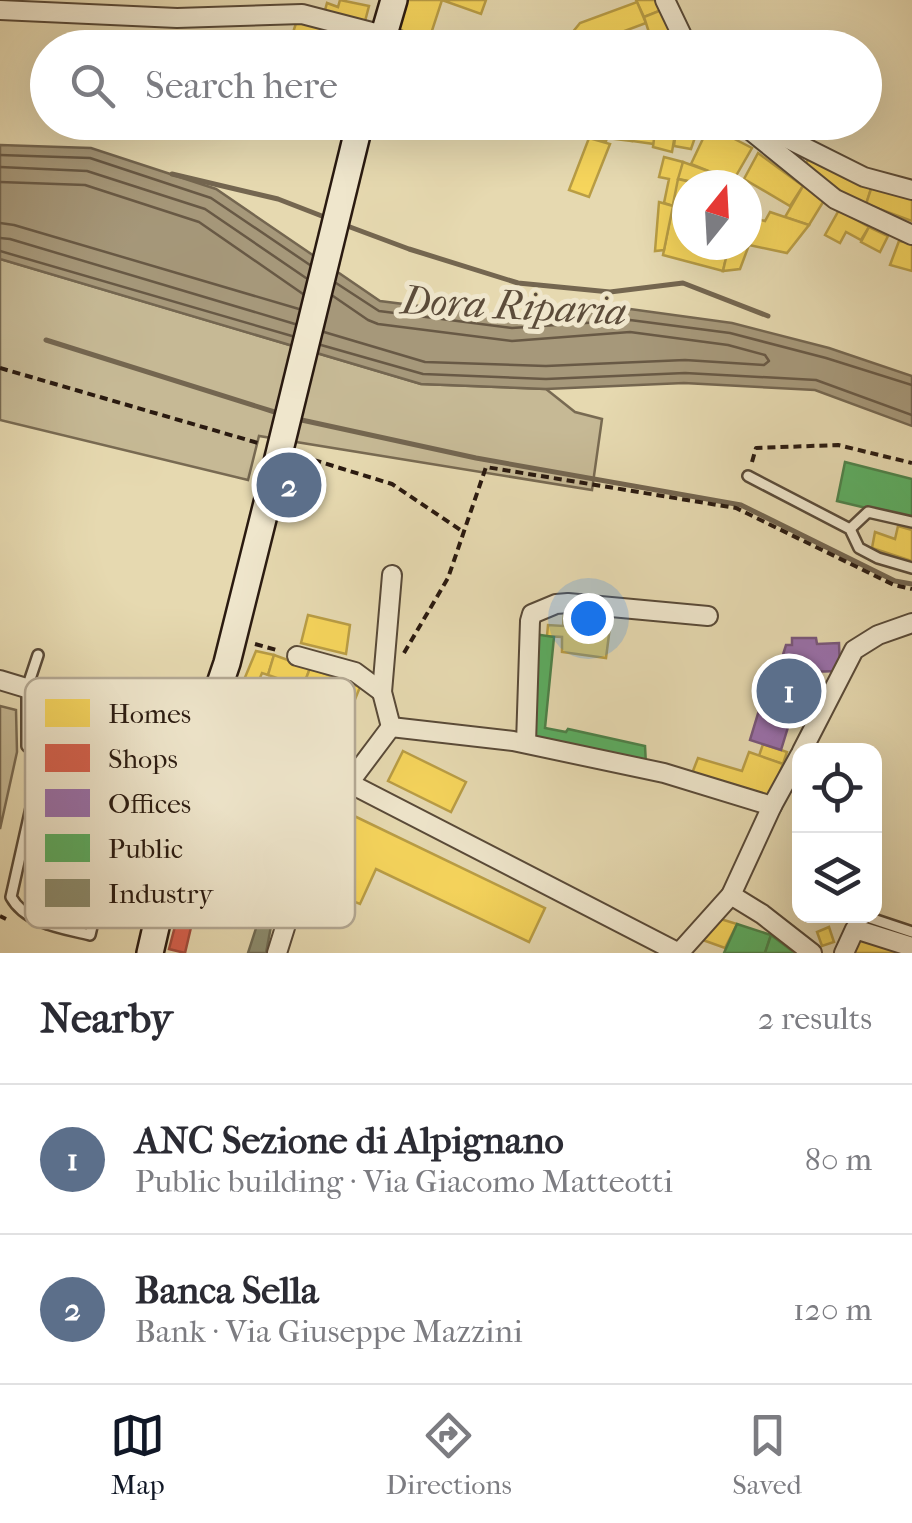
<!DOCTYPE html>
<html lang="en">
<head>
<meta charset="utf-8">
<style>
	body { margin:0; font-family:"IM FELL French Canon",serif; background:#f7f7f7; color:#2b2b33 }
	.controls { position:absolute; right:30px; bottom:30px; display:grid; overflow:hidden; border-radius:20px; box-shadow:0 10px 40px #0002 }
	.controls button { width:90px; height:90px; display:grid; place-items:center; padding:0; border:0; border-bottom:2px solid #e1e1e2; background:#fff; color:#2b2b33; font:50px sans-serif }
	.compass { position:absolute; left:672px; top:170px; width:90px; height:90px; border-radius:50%; background:#fff; box-shadow:0 10px 40px #0002; rotate:18deg }
	.you { position:absolute; left:588px; top:618px; width:35px; height:35px; margin:-25px; border:8px solid #fff; border-radius:50%; background:#1a73e8; box-shadow:0 0 0 15px #1a73e833 }
	.badge { display:grid; place-items:center; width:65px; height:65px; border-radius:50%; background:#111827; color:#fff; font-size:32px; font-weight:700 }
	.pin { position:absolute; translate:-50% -50%; border:5px solid #fff; box-shadow:0 2px 10px #0006 }
	.list { margin:0; padding:0; list-style:none }
	h2 { display:flex; justify-content:space-between; align-items:center; height:130px; margin:0; padding:0 40px; font-size:42px }
	h2 small { font-size:32px; font-weight:400; color:#7c7c81 }
	.list li { display:grid; grid-template-columns:65px 1fr auto; gap:30px; align-items:center; box-sizing:border-box; height:150px; padding:0 40px; border-top:2px solid #e1e1e2 }
	.list b { display:block; font-size:38px; white-space:nowrap }
	.list p { margin:0; font-size:32px; white-space:nowrap; color:#7c7c81 }
	.list em { font-size:32px; font-style:normal; color:#7c7c81 }
	.icon { flex:none; width:55px; height:55px; fill:none; stroke:currentColor; stroke-width:2; stroke-linecap:round; stroke-linejoin:round }
	.map { position:relative; flex:none; width:912px; height:953px; overflow:hidden }
	.search { position:absolute; background:#fff; box-shadow:0 10px 40px #0002; left:30px; right:30px; top:30px; height:110px; display:flex; align-items:center; gap:25px; box-sizing:border-box; padding:0 35px; border-radius:55px; color:#7c7c81; font-size:38px }
	.sheet { height:430px; background:#fff }
	nav { display:flex; justify-content:space-around; align-items:center; box-sizing:border-box; height:140px; border-top:2px solid #e1e1e2; background:#fff; font-size:28px; color:#7c7c81 }
	nav a { display:grid; justify-items:center; gap:5px }
	nav .on { color:#111827 }
	.map>svg:first-child { display:block }
</style>
</head>
<body>
<div class="map">
<svg width="912" height="953" viewBox="0 0 912 953">
	<rect width="100%" height="100%" fill="#e6d9b0"/>
	<filter id="stains"><feTurbulence type="fractalNoise" baseFrequency=".002" numOctaves="4"/><feColorMatrix values="0 0 0 0 .2 0 0 0 0 .09 0 0 0 0 .02 0 0 0 .5 -.17"/></filter>
	<radialGradient id="worn" r=".72"><stop offset=".6" stop-color="#630" stop-opacity="0"/><stop offset="1" stop-color="#630" stop-opacity=".3"/></radialGradient>
	<g fill="#c6b995" stroke="#786a52" stroke-width="2.5">
		<polygon points="0,259 421,384 546,389 575,412 602,419 592,490 259,436 248,480 0,420"/>
		<polygon points="0,706 16,710 17,752 0,829"/>
	</g>
	<polygon fill="#a6987a" stroke="#746650" stroke-width="2.5" points="0,145 91,148 216,189 380,301 513,318 630,309 732,323 829,348 912,376 912,426 815,390 684,383 546,389 421,384 0,259"/>
	<g fill="#f6d55c" stroke="#b99d45" stroke-width="2.5">
		<polygon points="340,0 369,6 364,25 324,14 327,3 338,7"/>
		<polygon points="406,0 442,0 428,43 403,35 399,28"/>
		<polygon points="442,0 486,0 481,14"/>
		<polygon points="636,0 660,0 664,9 644,17"/>
		<polygon points="637,2 646,23 592,43 592,48 568,48 568,38 580,23"/>
		<polygon points="664,9 681,48 654,48 644,17"/>
		<polygon points="298,17 361,33 357,48 316,46 316,48 288,48"/>
		<polygon points="595,122 634,122 632,141 607,138 606,141 589,138"/>
		<polygon points="634,122 656,122 654,144 632,141"/>
		<polygon points="656,122 677,122 672,152 653,147"/>
		<polygon points="677,122 700,123 691,149 674,146"/>
		<polygon points="709,126 752,148 733,181 691,164"/>
		<polygon points="589,138 610,144 589,197 569,190"/>
		<polygon points="758,153 803,186 790,206 744,179"/>
		<polygon points="664,157 683,162 673,206 664,203 669,179 659,177"/>
		<polygon points="810,157 872,185 865,208 804,166"/>
		<polygon points="683,162 711,172 709,185 678,179"/>
		<polygon points="678,179 703,185 687,185 687,245 729,245 723,271 663,255"/>
		<polygon points="873,183 912,197 912,221 866,204"/>
		<polygon points="803,186 825,199 809,225 785,217"/>
		<polygon points="659,202 673,206 664,250 655,251"/>
		<polygon points="839,210 869,227 861,240 846,232 840,243 825,235"/>
		<polygon points="770,212 809,225 787,253 749,245 740,269 723,271 729,245 747,245 747,217 765,221"/>
		<polygon points="869,227 888,236 880,252 861,242"/>
		<polygon points="899,241 912,243 912,271 890,265"/>
		<polygon points="898,526 912,530 912,561 872,548 875,532 895,539"/>
		<polygon points="564,613 611,619 606,658 562,652 562,637 547,636 548,625 563,626"/>
		<polygon points="308,615 350,625 346,654 301,643"/>
		<polygon points="256,651 274,655 268,675 262,673 254,692 241,687"/>
		<polygon points="274,655 310,668 303,687 268,675"/>
		<polygon points="310,668 360,687 354,702 304,684"/>
		<polygon points="763,744 787,752 783,764 759,756"/>
		<polygon points="403,751 466,782 451,812 388,781"/>
		<polygon points="749,752 783,764 769,801 691,776 698,758 742,771"/>
		<polygon points="348,813 545,908 529,942 376,869 360,904 317,887"/>
		<polygon points="714,917 737,924 725,948 700,939"/>
		<polygon points="829,927 834,942 822,946 817,932"/>
		<polygon points="861,935 878,943 897,953 853,953"/>
	</g>
	<polygon fill="#d6604d" stroke="#a24b3b" stroke-width="2.5" points="178,915 193,919 185,953 169,949"/>
	<polygon fill="#9970ab" stroke="#78567c" stroke-width="2.5" points="792,638 816,638 817,644 839,643 840,671 805,672 781,750 750,740 763,697 769,699 786,645 792,645"/>
	<g fill="#5aae61" stroke="#4c8249" stroke-width="2.5">
		<polygon points="845,462 912,479 912,519 837,501"/>
		<polygon points="534,634 554,637 545,728 566,732 568,729 645,746 646,765 532,739"/>
		<polygon points="737,924 771,935 765,953 724,953"/>
		<polygon points="771,935 795,953 765,953"/>
	</g>
	<polygon fill="#8c8c6e" stroke="#6f6a52" stroke-width="2.5" points="270,856 292,863 275,905 266,953 248,953 268,891 259,884"/>
	<g fill="none" stroke-linecap="round" stroke-linejoin="round">
		<g stroke="#685945" stroke-width="2.5">
			<polyline points="0,155 90,158 211,198 310,265"/>
			<polyline points="0,167 87,171 205,209 306,278"/>
			<polyline points="0,182 85,185 199,222 303,294"/>
			<polyline points="0,223 14,225 299,309"/>
			<polyline points="0,238 10,239 295,324"/>
			<polyline points="0,251 292,336"/>
			<polyline points="336,283 379,311 512,328 630,320 730,333 826,358 912,385"/>
			<polyline points="324,332 425,362 546,366 685,360 764,365 769,361 765,355 728,345 630,332 512,341 378,324 368,320 333,296"/>
			<polyline points="321,345 423,374 546,379 685,373 816,380 912,415"/>
		</g>
		<g stroke="#746650" stroke-width="5">
			<polyline points="172,174 278,199 327,218"/>
			<polyline points="342,224 409,249 518,283 610,292 683,283 768,316"/>
			<polyline points="46,340 281,414"/>
			<polyline points="297,419 476,458 741,505 895,581 912,584"/>
		</g>
		<defs>
			<g id="lane">
				<polyline points="748,476 850,529 859,548 878,558 912,568"/>
				<polyline points="850,529 868,512 912,522"/>
				<path d="M27,746L114,769L126,784L90,935C63,928 26,924 11,897L42,759L27,746V688L38,655"/>
				<polyline points="48,924 87,762"/>
				<polyline points="855,929 864,916 912,932"/>
			</g>
			<g id="street">
				<polyline points="665,0 688,48"/>
				<polyline points="0,10 177,18 302,14 383,35 424,48"/>
				<polyline points="740,122 835,199 912,235"/>
				<polyline points="754,122 864,177 912,190"/>
				<polyline points="297,656 355,672 382,692"/>
				<polyline points="0,680 142,723"/>
				<polyline points="391,727 513,741 664,773 772,806"/>
				<polyline points="391,727 382,692 392,575"/>
				<polyline points="526,743 530,621 532,614 556,604 568,603 708,616"/>
				<polyline points="802,751 854,650 878,635 912,623"/>
				<polyline points="349,783 679,953 731,895 772,806 800,755"/>
				<polyline points="731,895 762,914 812,953"/>
				<polyline points="277,953 298,886 349,783 391,727"/>
				<polyline points="844,953 855,929 912,947"/>
			</g>
			<g id="secondary">
				<polyline points="380,48 394,0"/>
				<circle cx="179" cy="729" r="37"/>
				<polyline points="211,710 227,663 268,499"/>
				<polyline points="150,953 177,836 200,760"/>
			</g>
		</defs>
		<use href="#lane" stroke="#594a38" stroke-width="14"/>
		<use href="#street" stroke="#594a38" stroke-width="22"/>
		<use href="#secondary" stroke="#2a1a10" stroke-width="30"/>
		<g stroke="#2a1a10" stroke-width="4" stroke-dasharray="8 5" stroke-linecap="butt">
			<polyline points="0,368 258,443"/>
			<polyline points="301,456 392,484 462,531"/>
			<polyline points="752,462 756,448 838,445 912,463"/>
			<polyline points="255,644 280,651"/>
			<polyline points="404,653 448,578 486,467 736,508 894,585 912,589"/>
			<polyline points="0,916 6,919"/>
		</g>
		<use href="#lane" stroke="#efe6cc" stroke-width="9"/>
		<use href="#street" stroke="#efe6cc" stroke-width="18"/>
		<use href="#secondary" stroke="#efe6cc" stroke-width="25"/>
		<defs>
			<polyline id="secondary-bridge" points="268,499 360,122"/>
		</defs>
		<use href="#secondary-bridge" stroke="#2a1a10" stroke-width="30" stroke-linecap="butt"/>
		<use href="#secondary-bridge" stroke="#efe6cc" stroke-width="25"/>
	</g>
	<g text-anchor="middle" stroke-width="10" stroke-linejoin="round" paint-order="stroke">
		<g font-size="40" font-style="italic" fill="#5c4c3a" stroke="#efe6cc">
			<text transform="translate(514 305) rotate(3)" y="14">Dora Riparia</text>
		</g>
	</g>
	<rect x="25" y="678" width="330" height="250" rx="15" fill="#efe6cc" stroke="#b4a994" stroke-width="2.5"/>
	<rect x="45" y="699" width="45" height="28" fill="#f6d55c"/>
	<rect x="45" y="744" width="45" height="28" fill="#d6604d"/>
	<rect x="45" y="789" width="45" height="28" fill="#9970ab"/>
	<rect x="45" y="834" width="45" height="28" fill="#5aae61"/>
	<rect x="45" y="879" width="45" height="28" fill="#8c8c6e"/>
	<g font-size="28" fill="#2a1a10">
		<text x="108" y="723">Homes</text>
		<text x="108" y="768">Shops</text>
		<text x="108" y="813">Offices</text>
		<text x="108" y="858">Public</text>
		<text x="108" y="903">Industry</text>
	</g>
	<rect width="100%" height="100%" filter="url(#stains)"/>
	<rect width="100%" height="100%" fill="url(#worn)"/>
</svg>
<div class="controls">
<button><svg class="icon" aria-label="locate" viewBox="0 0 24 24"><circle cx="12" cy="12" r="6"/><path d="M12 2v4M12 18v4M2 12h4M18 12h4"/></svg></button>
<button><svg class="icon" aria-label="layers" viewBox="0 0 24 24"><path d="M12 4l9 5-9 5-9-5zM3 14l9 5 9-5"/></svg></button>
</div>
<svg class="compass" viewBox="-18 -18 36 36"><path d="M0-13l5 13h-10z" fill="#e53935"/><path d="M0 13l5-13h-10z" fill="#7c7c81"/></svg>
<div class="you"></div>
<div class="pin badge" style="left:789px;top:691px;background:#5c6f8a">1</div>
<div class="pin badge" style="left:289px;top:485px;background:#5c6f8a">2</div>
<div class="search"><svg class="icon" aria-label="search" viewBox="0 0 24 24"><circle cx="10" cy="10" r="6"/><path d="M15 15l6 6"/></svg>Search here</div>
</div>
<section class="sheet">
<h2>Nearby<small>2 results</small></h2>
<ul class="list">
<li><span class="badge" style="background:#5c6f8a">1</span><div><b>ANC Sezione di Alpignano</b><p>Public building · Via Giacomo Matteotti</p></div><em>80 m</em></li>
<li><span class="badge" style="background:#5c6f8a">2</span><div><b>Banca Sella</b><p>Bank · Via Giuseppe Mazzini</p></div><em>120 m</em></li>
</ul>
</section>
<nav>
<a class="on"><svg class="icon" aria-label="map" viewBox="0 0 24 24"><path d="M3 6l6-2 6 2 6-2v14l-6 2-6-2-6 2zM9 4v14M15 6v14"/></svg>Map</a>
<a><svg class="icon" aria-label="directions" viewBox="0 0 24 24"><path d="M12 3l9 9-9 9-9-9zM9 14v-3h6M13 9l2 2-2 2"/></svg>Directions</a>
<a><svg class="icon" aria-label="saved" viewBox="0 0 24 24"><path d="M7 4h10v16l-5-4-5 4z"/></svg>Saved</a>
</nav>
</body>
</html>
